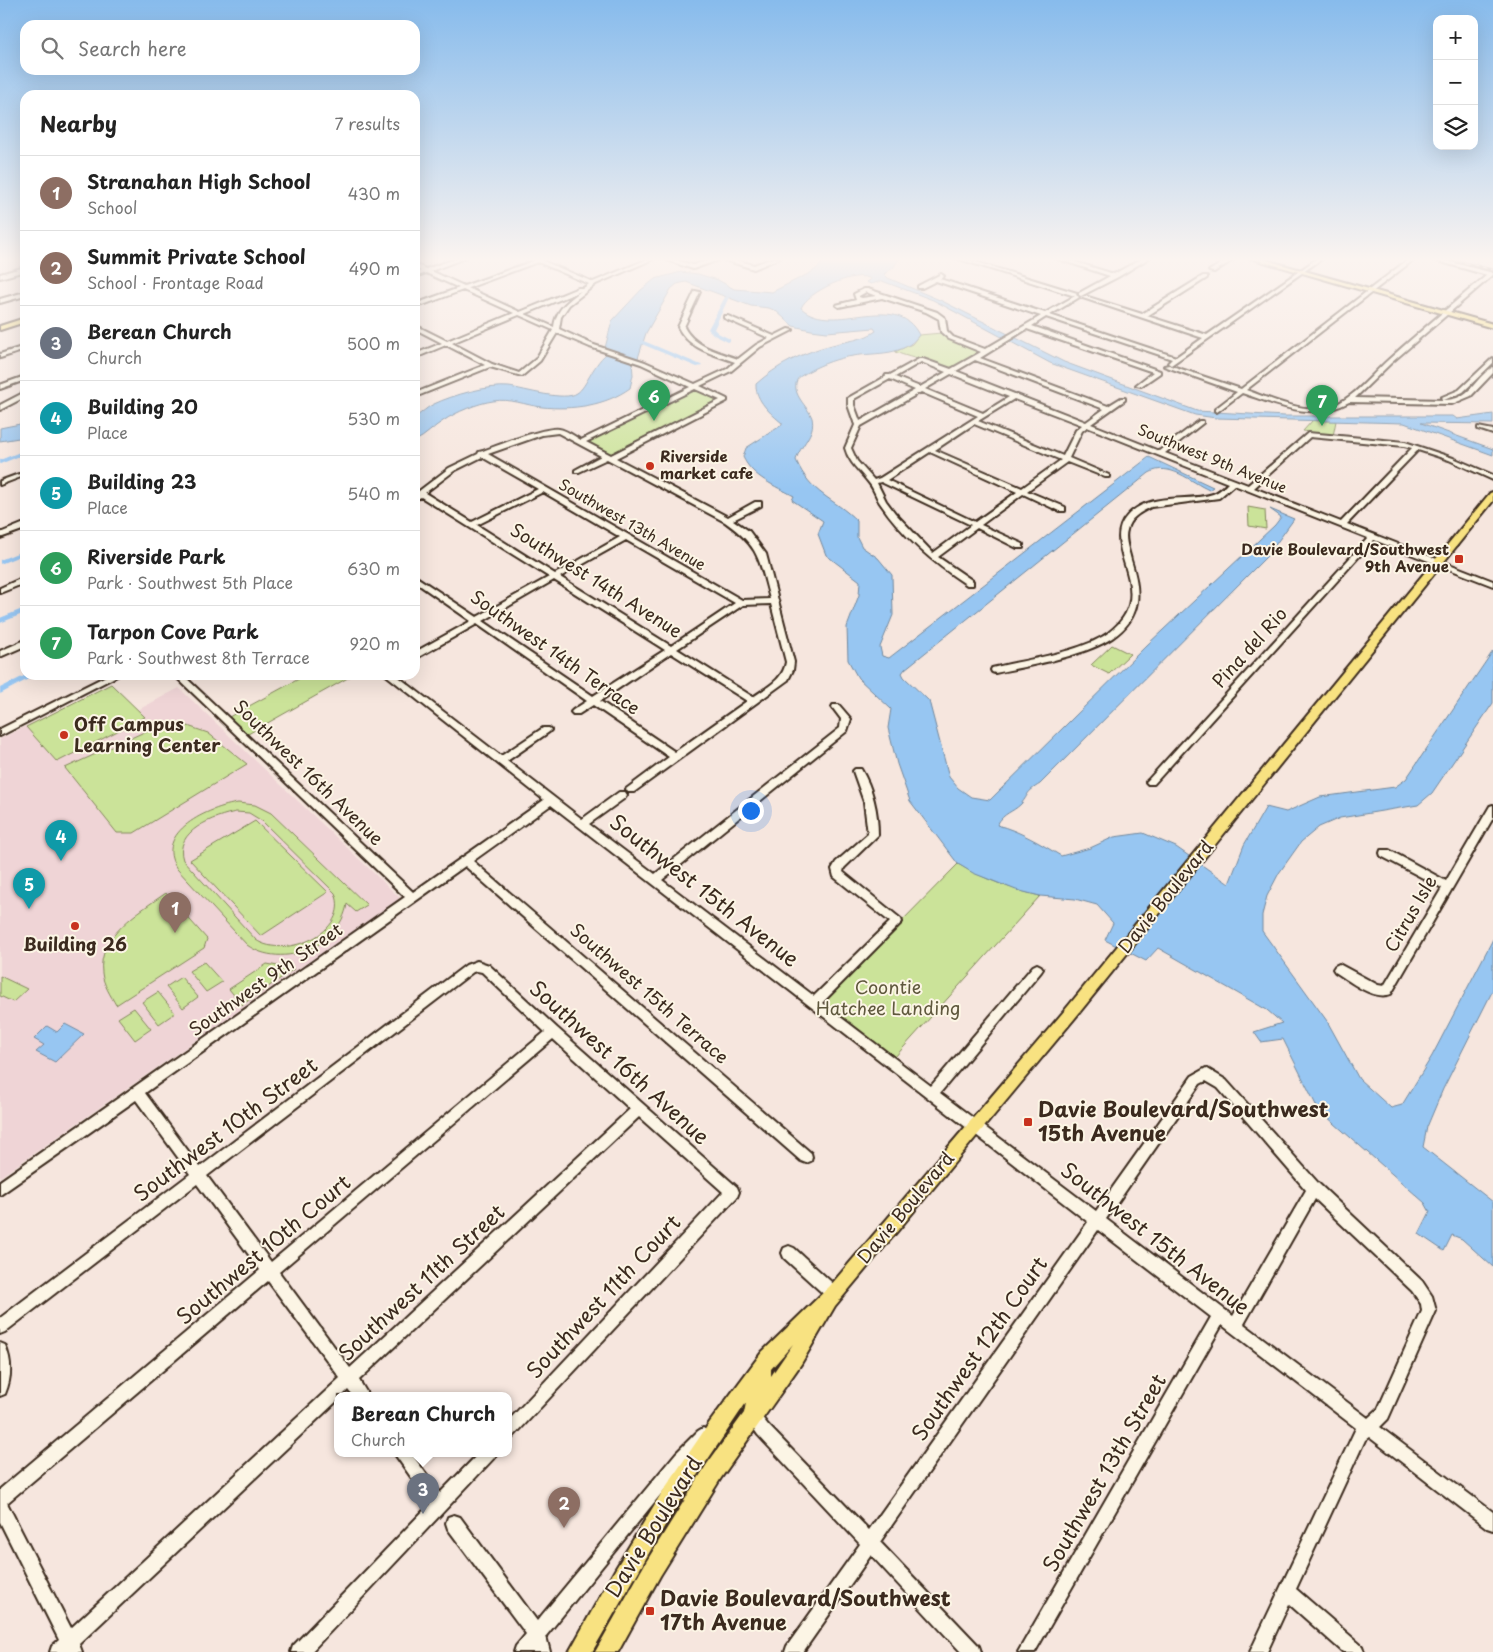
<!DOCTYPE html>
<html lang="en">
<head>
<meta charset="utf-8">
<style>
	body { margin:0; font-family:"Playpen Sans",sans-serif; background:#f6f6f6; color:#222 }
	.controls { position:absolute; right:15px; top:15px; display:grid; overflow:hidden; border-radius:10px; box-shadow:0 5px 20px #0002 }
	.controls button { width:45px; height:45px; display:grid; place-items:center; padding:0; border:0; border-bottom:1px solid #e0e0e0; background:#fff; color:#222; font:25px sans-serif }
	.you { position:absolute; left:750px; top:810px; width:18px; height:18px; margin:-12px; border:4px solid #fff; border-radius:50%; background:#1a73e8; box-shadow:0 0 0 8px #1a73e833 }
	.badge { display:grid; place-items:center; width:32px; height:32px; border-radius:50%; background:#c8321e; color:#fff; font-size:16px; font-weight:700 }
	.pin { position:absolute; translate:-50% -41px; filter:drop-shadow(0 1px 2px #0008) }
	.pin::after { content:''; position:absolute; top:26px; width:18px; height:15px; background:inherit; clip-path:polygon(0 0,100% 0,50% 100%) }
	.popup { position:absolute; left:334px; top:1392px; width:178px; height:65px; box-sizing:border-box; display:grid; place-content:center; border-radius:10px; background:#fff; filter:drop-shadow(0 1px 4px #0005); font-size:16px; white-space:nowrap; color:#767676 }
	.popup b { font-size:19px; color:#222 }
	.popup::after { content:''; position:absolute; left:50%; top:100%; margin-left:-10px; border:10px solid transparent; border-top-color:#fff }
	.list { margin:0; padding:0; list-style:none }
	h2 { display:flex; justify-content:space-between; align-items:center; height:65px; margin:0; padding:0 20px; font-size:21px }
	h2 small { font-size:16px; font-weight:400; color:#767676 }
	.list li { display:grid; grid-template-columns:32px 1fr auto; gap:15px; align-items:center; box-sizing:border-box; height:75px; padding:0 20px; border-top:1px solid #e0e0e0 }
	.list b { display:block; font-size:19px; white-space:nowrap }
	.list p { margin:0; font-size:16px; white-space:nowrap; color:#767676 }
	.list em { font-size:16px; font-style:normal; color:#767676 }
	.icon { flex:none; width:28px; height:28px; fill:none; stroke:currentColor; stroke-width:2; stroke-linecap:round; stroke-linejoin:round }
	.map { position:relative; flex:none; width:1493px; height:1652px; overflow:hidden }
	.search { position:absolute; background:#fff; box-shadow:0 5px 20px #0002; left:20px; top:20px; width:400px; height:55px; display:flex; align-items:center; gap:12px; box-sizing:border-box; padding:0 18px; border-radius:15px; color:#767676; font-size:19px }
	.panel { position:absolute; background:#fff; box-shadow:0 5px 20px #0002; left:20px; top:90px; width:400px; height:590px; border-radius:15px }
	.map>svg:first-child { display:block }
</style>
</head>
<body>
<div class="map">
<svg width="1493" height="1652" viewBox="0 0 1493 1652">
	<rect width="100%" height="100%" fill="#f6e6de"/>
	<filter id="ink" filterUnits="userSpaceOnUse"><feTurbulence type="fractalNoise" baseFrequency=".02" numOctaves="2"/><feDisplacementMap in="SourceGraphic" scale="10" xChannelSelector="R" yChannelSelector="G"/><feConvolveMatrix kernelMatrix="1 2 1 2 8 2 1 2 1" color-interpolation-filters="sRGB"/></filter>
	<g filter="url(#ink)">
		<polygon fill="#efd4d6" points="111,684 138,710 179,688 400,898 0,1177 0,739"/>
		<g fill="#cbe399" stroke="#83865c" fill-rule="evenodd">
			<path d="M942,333L948,339L983,352L953,370C933,362 914,359 895,352L912,344L919,335Z"/>
			<polygon points="699,389 713,395 715,401 615,454 608,454 589,445 591,440 689,390"/>
			<polygon points="1313,420 1336,421 1333,436 1303,431"/>
			<polygon points="1248,507 1265,510 1266,529 1249,526"/>
			<polygon points="1112,645 1130,654 1109,674 1091,665"/>
			<polygon points="306,675 353,675 248,734 229,717"/>
			<polygon points="111,684 145,717 57,762 26,727"/>
			<polygon points="182,724 208,733 247,764 134,833 117,833 65,768 153,728"/>
			<path d="M238,803L255,805L271,813L367,905L356,912L347,904C340,947 282,970 247,945L177,869C152,832 210,807 238,803ZM236,812L249,813L262,821L335,893C351,932 285,960 256,940L183,860C173,831 215,816 236,812Z"/>
			<polygon points="255,821 328,892 261,936 190,860"/>
			<path d="M958,864C984,879 1011,889 1040,896L894,1058L827,1008L824,1000Z"/>
			<path d="M166,893L207,939L204,948L116,1005C111,996 103,984 102,973C97,936 140,911 166,893Z"/>
			<polygon points="204,962 222,982 206,992 189,971"/>
			<polygon points="267,964 294,969 242,1005 229,989"/>
			<polygon points="0,976 27,989 13,1002 0,996"/>
			<polygon points="181,977 198,997 183,1008 166,987"/>
			<polygon points="158,992 175,1013 159,1024 142,1002"/>
			<polygon points="134,1008 151,1029 135,1040 118,1018"/>
		</g>
		<g fill="#97c6f2" stroke="#72889d">
			<path d="M829,258H900L893,268L884,274L888,278L942,301L1064,362L1197,411L1285,416H1453L1457,419L1493,414V424L1421,423L1493,449V455L1404,423L1216,418L1195,415L1050,363L933,300L882,281L871,284L866,282L871,279C856,269 807,292 801,308C834,337 896,289 919,335C903,357 877,352 853,356C838,358 822,364 809,371C805,374 799,376 797,380C791,395 808,406 812,418C816,434 800,445 796,460C811,495 833,497 857,521V537L862,547L878,558L892,575L893,615L880,647L882,656L889,658L1149,457L1213,487L1209,490C1191,482 1169,461 1149,473L905,669L902,673L904,677L929,701L949,777L958,788L971,797L990,800L1147,645L1275,525L1281,517L1270,509L1294,519L1268,555L1040,784C1025,793 1030,793 1021,804C1012,813 1004,812 997,825C1020,831 1041,844 1061,856L1090,848L1114,837L1143,833L1176,847L1229,884L1244,845L1266,807L1286,812L1320,797L1395,787L1406,779L1493,651V703L1432,793L1418,805L1340,818L1319,827L1301,842L1279,873L1267,896L1262,915V931L1327,1021L1359,1079L1391,1108L1402,1105L1432,1056L1493,939V990L1443,1089L1427,1127L1423,1147L1493,1202V1267L1462,1239L1452,1235L1444,1251L1419,1234L1430,1212L1425,1203L1318,1109L1283,1039L1261,1042L1254,1032L1282,1023L1267,1010L1158,948L1146,961L1105,940L1113,923L1097,905L1075,899L1040,896L1016,890L973,873L958,864L910,801L897,764L888,728L891,709L858,678L848,660L847,627L859,595L860,581L826,555L818,534L823,521L792,500L794,496C775,486 752,477 743,457L746,448L782,425V423C771,414 755,400 756,384C777,365 804,352 832,345C846,341 864,340 876,331L874,328L827,332L811,330L793,326L776,311L769,308L751,306L686,282L677,284L671,289L646,333L638,358L640,359L632,362L633,375L630,388C605,406 572,410 542,407C524,405 511,398 493,401C478,403 456,412 443,421C433,427 426,436 415,441V417C422,413 427,407 434,404C453,395 488,385 509,387C524,389 565,402 577,393C587,387 593,362 610,351L605,348L612,321L641,290L655,279L681,272L698,274L718,280L734,289L772,292L812,272Z"/>
			<polygon points="25,423 25,437 0,441 0,428"/>
			<polygon points="65,1024 84,1034 55,1062 36,1052 44,1045 34,1039 47,1026 57,1032"/>
		</g>
		<g fill="none" stroke-linecap="round" stroke-linejoin="round">
			<g fill="#97c6f2" fill-rule="evenodd">
				<polygon points="727,296 729,297 714,329 718,333 730,339 730,341 728,342 714,335 708,329 725,297"/>
				<polygon points="634,337 701,365 702,366 697,367 632,340 631,339"/>
				<polygon points="25,450 25,454 0,464 0,460"/>
				<polygon points="25,550 25,554 0,564 0,560"/>
				<polygon points="25,608 25,613 0,623 0,618"/>
				<polygon points="26,675 36,675 0,694 0,688"/>
			</g>
			<defs>
				<g id="minor">
					<path d="M458,258H465L431,271L464,286L533,261L532,258H547L543,261L593,282L650,258H656L596,284L569,305L561,317L559,329L594,345L645,362L695,384L727,369L735,362C713,354 689,349 678,327L695,291L700,292L684,327C694,347 719,352 738,359L756,345L769,338L724,318V316H728L774,336L788,329L793,330L760,347L731,371L700,386L727,399V401L616,458L728,517L755,502H761V506L733,520L749,531L766,554L794,662L793,670L788,680L634,792H628L626,789L669,757L593,705L579,714H573L571,712L573,710L587,701L477,624L415,659V652L471,621L415,582V576L477,617L549,577L421,497L415,500V494L449,468L478,454L479,452L483,451C499,445 544,427 559,429C566,430 574,436 581,440L690,387L641,364L590,347L557,333L540,361L522,376L490,367L415,397V393L485,365L446,345L415,358V354L442,343L415,329V325L447,341L514,313L463,290L415,308V304L459,288L426,273L415,277V273L421,271L415,268V264L426,269ZM538,262L589,284L582,289V288H578L520,312L468,288ZM581,291C568,301 556,309 554,327L525,314ZM519,315L553,330L536,359L519,373L492,364L452,343ZM695,389L720,400L611,455L586,442ZM558,433L601,456L575,470V472H579L607,459L725,522C760,547 759,559 770,599L742,600L488,454L542,435ZM482,457L538,489L472,522L425,493L454,471ZM543,492L620,537L555,574L477,525ZM626,540L735,603L671,646L560,577ZM554,580L665,650L593,696L483,621ZM771,604L786,662C783,680 767,687 753,697L677,649L743,605ZM671,653L747,701L675,752L600,701Z"/>
					<polygon points="661,258 668,258 693,265 715,258 728,258 754,265 773,258 780,258 754,269 721,259 693,269"/>
					<path d="M956,258H963L1077,293L1076,295L1079,297L1078,298L1050,315L1176,357L1203,338L1080,297L1085,296L1142,314L1203,276H1207V278L1147,316L1207,335L1318,258H1323L1171,365L1168,363L1172,359L1046,317L1032,326L1160,371V373L1141,386L1136,385L1153,372L1027,329L980,358L1108,406L1121,398H1125V400L1091,424L1159,451L1199,421H1203V423L1165,453L1248,485L1308,433L1405,442L1453,458L1493,475V480L1449,460L1418,450L1347,524L1493,581V586L1374,540L1154,784H1148L1146,782L1148,780L1368,538L1234,485L1219,498L1151,507C1141,512 1129,518 1127,530C1124,539 1129,551 1131,560C1141,591 1143,617 1112,638C1085,656 1028,666 995,673L992,672L991,670L992,668C1024,660 1082,652 1108,633C1162,593 1098,548 1127,516C1150,491 1185,503 1213,494C1219,492 1224,487 1228,483L1087,427L1082,431L1069,458L1109,475V477H1105L1067,462L1027,491L1065,507V511H1059L1023,494L981,525L1023,544V548H1017L977,528L938,557L973,581V585H967C933,563 903,537 880,503C876,497 874,489 869,483C860,471 849,463 845,448L855,425L848,405V398L885,377L886,375H890L919,359H923L951,369L981,352L949,339L941,332L939,319L926,312L882,298L839,307L836,305L856,300L854,294L864,289H868L937,312L945,318L947,331L953,337L985,349L1041,316L936,281L922,288H918V286L941,274L944,276L940,279L1045,313L1075,296ZM866,292L876,296L862,298L859,297V296ZM975,360L1104,409L1086,422L956,371ZM921,362L946,372L920,387L895,377ZM951,374L1009,397L983,413L925,389ZM890,379L915,390L860,421L854,405V399ZM921,392L978,416L880,478L874,480L857,461L851,448L861,426ZM1014,399L1082,425L1076,430L1063,456L978,421ZM974,424L1061,460L1022,488L935,450ZM1310,437L1404,446L1412,448L1341,522L1254,488ZM930,452L1017,492L975,522L887,480ZM881,482L971,525L933,553L895,513L886,501L877,483Z"/>
					<polygon points="1055,258 1062,258 1114,274 1143,258 1149,258 1118,277 1081,296 1079,295 1079,293 1110,276"/>
					<polygon points="1230,258 1236,258 1214,272 1209,271"/>
					<path d="M1410,258H1416L1246,390C1269,398 1299,412 1324,408C1351,403 1369,377 1388,360C1420,331 1454,303 1487,275L1427,258H1435L1493,273V275L1391,363L1355,398L1444,400L1441,398L1442,397L1459,390L1493,358V363L1463,392L1444,400C1471,400 1474,378 1493,367V373L1471,396L1452,404L1349,402C1313,422 1278,405 1242,393L1217,412L1215,411V409L1237,392L1164,366L1169,365L1241,389Z"/>
					<polygon points="25,267 25,271 0,278 0,274"/>
					<polygon points="25,292 25,296 0,303 0,299"/>
					<polygon points="25,346 25,350 0,358 0,354"/>
					<polygon points="25,376 25,380 0,389 0,385"/>
					<polygon points="25,392 25,397 0,410 0,405"/>
					<polygon points="1478,427 1493,430 1493,434 1478,429"/>
					<polygon points="19,474 21,475 21,477 0,485 0,481"/>
					<polygon points="22,524 25,524 25,529 0,538 0,533"/>
					<polygon points="22,578 25,578 25,583 0,593 0,588"/>
					<polygon points="25,640 25,646 0,657 0,651"/>
					<polygon points="108,675 119,675 0,736 0,729"/>
					<path d="M174,675H183L413,892L544,800L386,675H396L501,756L543,728H549L551,730L549,732L507,761L582,819L619,792H625L627,795L625,798L589,824L655,874L840,728L841,719L832,707L833,705H839L851,719L847,731L662,880L814,996L890,922L834,877L832,869L836,862L868,834L864,802L853,771L855,769H861C873,789 878,812 878,835L844,868L843,872L901,919L902,922L822,1003L931,1086L1033,966L1037,964L1041,966L1043,969L1041,972L940,1093L1096,1211L1192,1076L1206,1068L1226,1080L1319,1184L1422,1281L1432,1296L1436,1311L1388,1419L1380,1427L1493,1512V1530L1487,1528L1369,1437L1365,1440L1296,1589L1362,1646L1364,1652H1343L1289,1604L1267,1652H1250L1356,1428L1222,1325L1035,1652H1018L1211,1317L1098,1230L880,1542L979,1646L981,1652H961L871,1555L803,1652H785L787,1646L860,1544L758,1435L745,1416L747,1411L752,1409L757,1411L768,1425L869,1530L1088,1222L551,805L473,861L811,1153L812,1157L811,1161L806,1163L801,1161L465,866L145,1093L200,1167L466,965L477,961L489,965L557,1028L737,1187L739,1192L737,1197L513,1437L508,1440V1421L723,1192L639,1117L359,1380L368,1395H352L348,1390L343,1395H338V1400L79,1644L82,1652H50L52,1646L59,1640L0,1522V1489L260,1270L197,1184L5,1332L0,1334V1318L190,1174L136,1100L0,1195V1181L405,897ZM477,971L482,972L545,1032L271,1262L207,1176L473,972ZM553,1039L630,1109L350,1368L279,1272ZM1206,1081L1218,1088L1306,1190L1233,1316L1106,1219L1200,1084ZM1315,1199L1412,1291L1421,1304L1422,1311L1378,1409L1368,1418L1244,1324ZM268,1281L340,1378L71,1628L7,1503Z"/>
					<path d="M1493,805V818L1391,994C1373,1001 1350,981 1335,972L1333,969L1335,966L1339,964L1378,985L1384,986L1442,888L1381,856L1380,853L1381,850H1389L1446,881L1490,806Z"/>
					<polygon points="789,1246 794,1248 839,1289 841,1294 839,1299 834,1301 829,1299 784,1258 782,1253 784,1248"/>
					<path d="M0,1343L5,1345C12,1361 12,1377 5,1394L0,1396Z"/>
					<polygon points="703,1428 708,1431 711,1436 708,1441 686,1463 546,1636 550,1652 514,1652 516,1646 526,1634 448,1529 446,1523 448,1517 454,1515 460,1517 537,1621 676,1453 698,1431"/>
					<polygon points="394,1453 411,1453 440,1493 479,1453 497,1453 494,1458 311,1652 291,1652 293,1646 430,1504"/>
				</g>
				<g id="major">
					<polygon points="1250,258 1259,258 1493,324 1493,328"/>
					<polygon points="25,318 25,322 0,330 0,326"/>
					<path d="M1493,492V501L1075,1018L835,1306L801,1364L721,1478L660,1576L618,1652H595L646,1562L707,1464L744,1413L746,1403L675,1508L592,1652H569L616,1568L661,1494L710,1422L762,1352L830,1286L1065,1010L1490,493ZM793,1344L771,1376V1369Z"/>
				</g>
			</defs>
			<use href="#minor" stroke="#3b2a1e" stroke-width="4"/>
			<use href="#major" stroke="#3b2a1e" stroke-width="4"/>
			<use href="#minor" fill="#fcf5e5" fill-rule="evenodd"/>
			<use href="#major" fill="#f8e281" fill-rule="evenodd"/>
			<defs>
				<polyline id="rail" points="1447,258 1493,270"/>
			</defs>
			<use href="#rail" stroke="#3b2a1e" stroke-width="2.5"/>
			<use href="#rail" stroke="#fcf5e5" stroke-width="1" stroke-dasharray="4.5" stroke-linecap="butt"/>
		</g>
	</g>
	<linearGradient id="sky" x2="0" y2="1"><stop stop-color="#87bbec"/><stop offset="0.53" stop-color="#fbf4f0"/><stop offset="1" stop-color="#fbf4f0" stop-opacity="0"/></linearGradient>
	<rect width="1493" height="489" fill="url(#sky)"/>
	<g fill="#c8321e" stroke="#fcf5e5" stroke-width="2">
		<circle cx="650" cy="466" r="5"/>
		<rect x="1454" y="554" width="10" height="10" rx="2.5"/>
		<circle cx="64" cy="735" r="5"/>
		<circle cx="75" cy="926" r="5"/>
		<rect x="1023" y="1117" width="10" height="10" rx="2.5"/>
		<rect x="645" y="1606" width="10" height="10" rx="2.5"/>
	</g>
	<g text-anchor="middle" stroke-width="4" stroke-linejoin="round" paint-order="stroke">
		<g font-size="15" font-weight="bold" fill="#3b2a1e" stroke="#fcf5e5" text-anchor="start">
			<text x="660" y="462">Riverside<tspan x="660" dy="17">market cafe</tspan></text>
			<text x="1449" y="555" text-anchor="end">Davie Boulevard/Southwest<tspan x="1449" dy="17">9th Avenue</tspan></text>
		</g>
		<g font-size="15" fill="#3b2a1e" stroke="#fcf5e5">
			<text transform="translate(1212 459) rotate(22)" y="5">Southwest 9th Avenue</text>
			<text transform="translate(632 525) rotate(30)" y="5">Southwest 13th Avenue</text>
		</g>
		<g font-size="18" fill="#3b2a1e" stroke="#fcf5e5">
			<text transform="translate(596 581) rotate(32)" y="6">Southwest 14th Avenue</text>
			<text transform="translate(1250 648) rotate(-48)" y="6">Pina del Rio</text>
			<text transform="translate(555 653) rotate(35)" y="6">Southwest 14th Terrace</text>
			<text transform="translate(308 773) rotate(44)" y="6">Southwest 16th Avenue</text>
			<text transform="translate(1166 897) rotate(-51)" y="6">Davie Boulevard</text>
			<text transform="translate(1411 914) rotate(-60)" y="6">Citrus Isle</text>
			<text transform="translate(266 980) rotate(-35)" y="6">Southwest 9th Street</text>
			<text transform="translate(649 994) rotate(41)" y="6">Southwest 15th Terrace</text>
			<text transform="translate(906 1208) rotate(-50)" y="6">Davie Boulevard</text>
		</g>
		<g font-size="18" font-weight="bold" fill="#3b2a1e" stroke="#fcf5e5" text-anchor="start">
			<text x="74" y="731">Off Campus<tspan x="74" dy="21">Learning Center</tspan></text>
			<text x="75" y="951" text-anchor="middle">Building 26</text>
		</g>
		<g font-size="18" fill="#5f583d" stroke="#fcf5e5">
			<text x="888" y="994">Coontie<tspan x="888" dy="21">Hatchee Landing</tspan></text>
		</g>
		<g font-size="21" fill="#3b2a1e" stroke="#fcf5e5">
			<text transform="translate(704 891) rotate(38)" y="7">Southwest 15th Avenue</text>
			<text transform="translate(619 1063) rotate(42)" y="7">Southwest 16th Avenue</text>
			<text transform="translate(226 1130) rotate(-37)" y="7">Southwest 10th Street</text>
			<text transform="translate(1155 1239) rotate(38)" y="7">Southwest 15th Avenue</text>
			<text transform="translate(264 1250) rotate(-40)" y="7">Southwest 10th Court</text>
			<text transform="translate(422 1283) rotate(-43)" y="7">Southwest 11th Street</text>
			<text transform="translate(604 1297) rotate(-47)" y="7">Southwest 11th Court</text>
			<text transform="translate(980 1349) rotate(-55)" y="7">Southwest 12th Court</text>
			<text transform="translate(1105 1473) rotate(-60)" y="7">Southwest 13th Street</text>
			<text transform="translate(654 1527) rotate(-58)" y="7">Davie Boulevard</text>
		</g>
		<g font-size="21" font-weight="bold" fill="#3b2a1e" stroke="#fcf5e5" text-anchor="start">
			<text x="1038" y="1117">Davie Boulevard/Southwest<tspan x="1038" dy="24">15th Avenue</tspan></text>
			<text x="660" y="1606">Davie Boulevard/Southwest<tspan x="660" dy="24">17th Avenue</tspan></text>
		</g>
	</g>
</svg>
<div class="controls">
<button>+</button>
<button>−</button>
<button><svg class="icon" aria-label="layers" viewBox="0 0 24 24"><path d="M12 4l9 5-9 5-9-5zM3 14l9 5 9-5"/></svg></button>
</div>
<div class="you"></div>
<div class="pin badge" style="left:175px;top:933px;background:#8d6e63">1</div>
<div class="pin badge" style="left:564px;top:1528px;background:#8d6e63">2</div>
<div class="pin badge" style="left:423px;top:1514px;background:#6b7280">3</div>
<div class="popup"><b>Berean Church</b>Church</div>
<div class="pin badge" style="left:61px;top:861px;background:#0f9aa8">4</div>
<div class="pin badge" style="left:29px;top:909px;background:#0f9aa8">5</div>
<div class="pin badge" style="left:654px;top:421px;background:#2e9e5b">6</div>
<div class="pin badge" style="left:1322px;top:426px;background:#2e9e5b">7</div>
<div class="search"><svg class="icon" aria-label="search" viewBox="0 0 24 24"><circle cx="10" cy="10" r="6"/><path d="M15 15l6 6"/></svg>Search here</div>
<section class="panel">
<h2>Nearby<small>7 results</small></h2>
<ul class="list">
<li><span class="badge" style="background:#8d6e63">1</span><div><b>Stranahan High School</b><p>School</p></div><em>430 m</em></li>
<li><span class="badge" style="background:#8d6e63">2</span><div><b>Summit Private School</b><p>School · Frontage Road</p></div><em>490 m</em></li>
<li><span class="badge" style="background:#6b7280">3</span><div><b>Berean Church</b><p>Church</p></div><em>500 m</em></li>
<li><span class="badge" style="background:#0f9aa8">4</span><div><b>Building 20</b><p>Place</p></div><em>530 m</em></li>
<li><span class="badge" style="background:#0f9aa8">5</span><div><b>Building 23</b><p>Place</p></div><em>540 m</em></li>
<li><span class="badge" style="background:#2e9e5b">6</span><div><b>Riverside Park</b><p>Park · Southwest 5th Place</p></div><em>630 m</em></li>
<li><span class="badge" style="background:#2e9e5b">7</span><div><b>Tarpon Cove Park</b><p>Park · Southwest 8th Terrace</p></div><em>920 m</em></li>
</ul>
</section>
</div>
</body>
</html>
